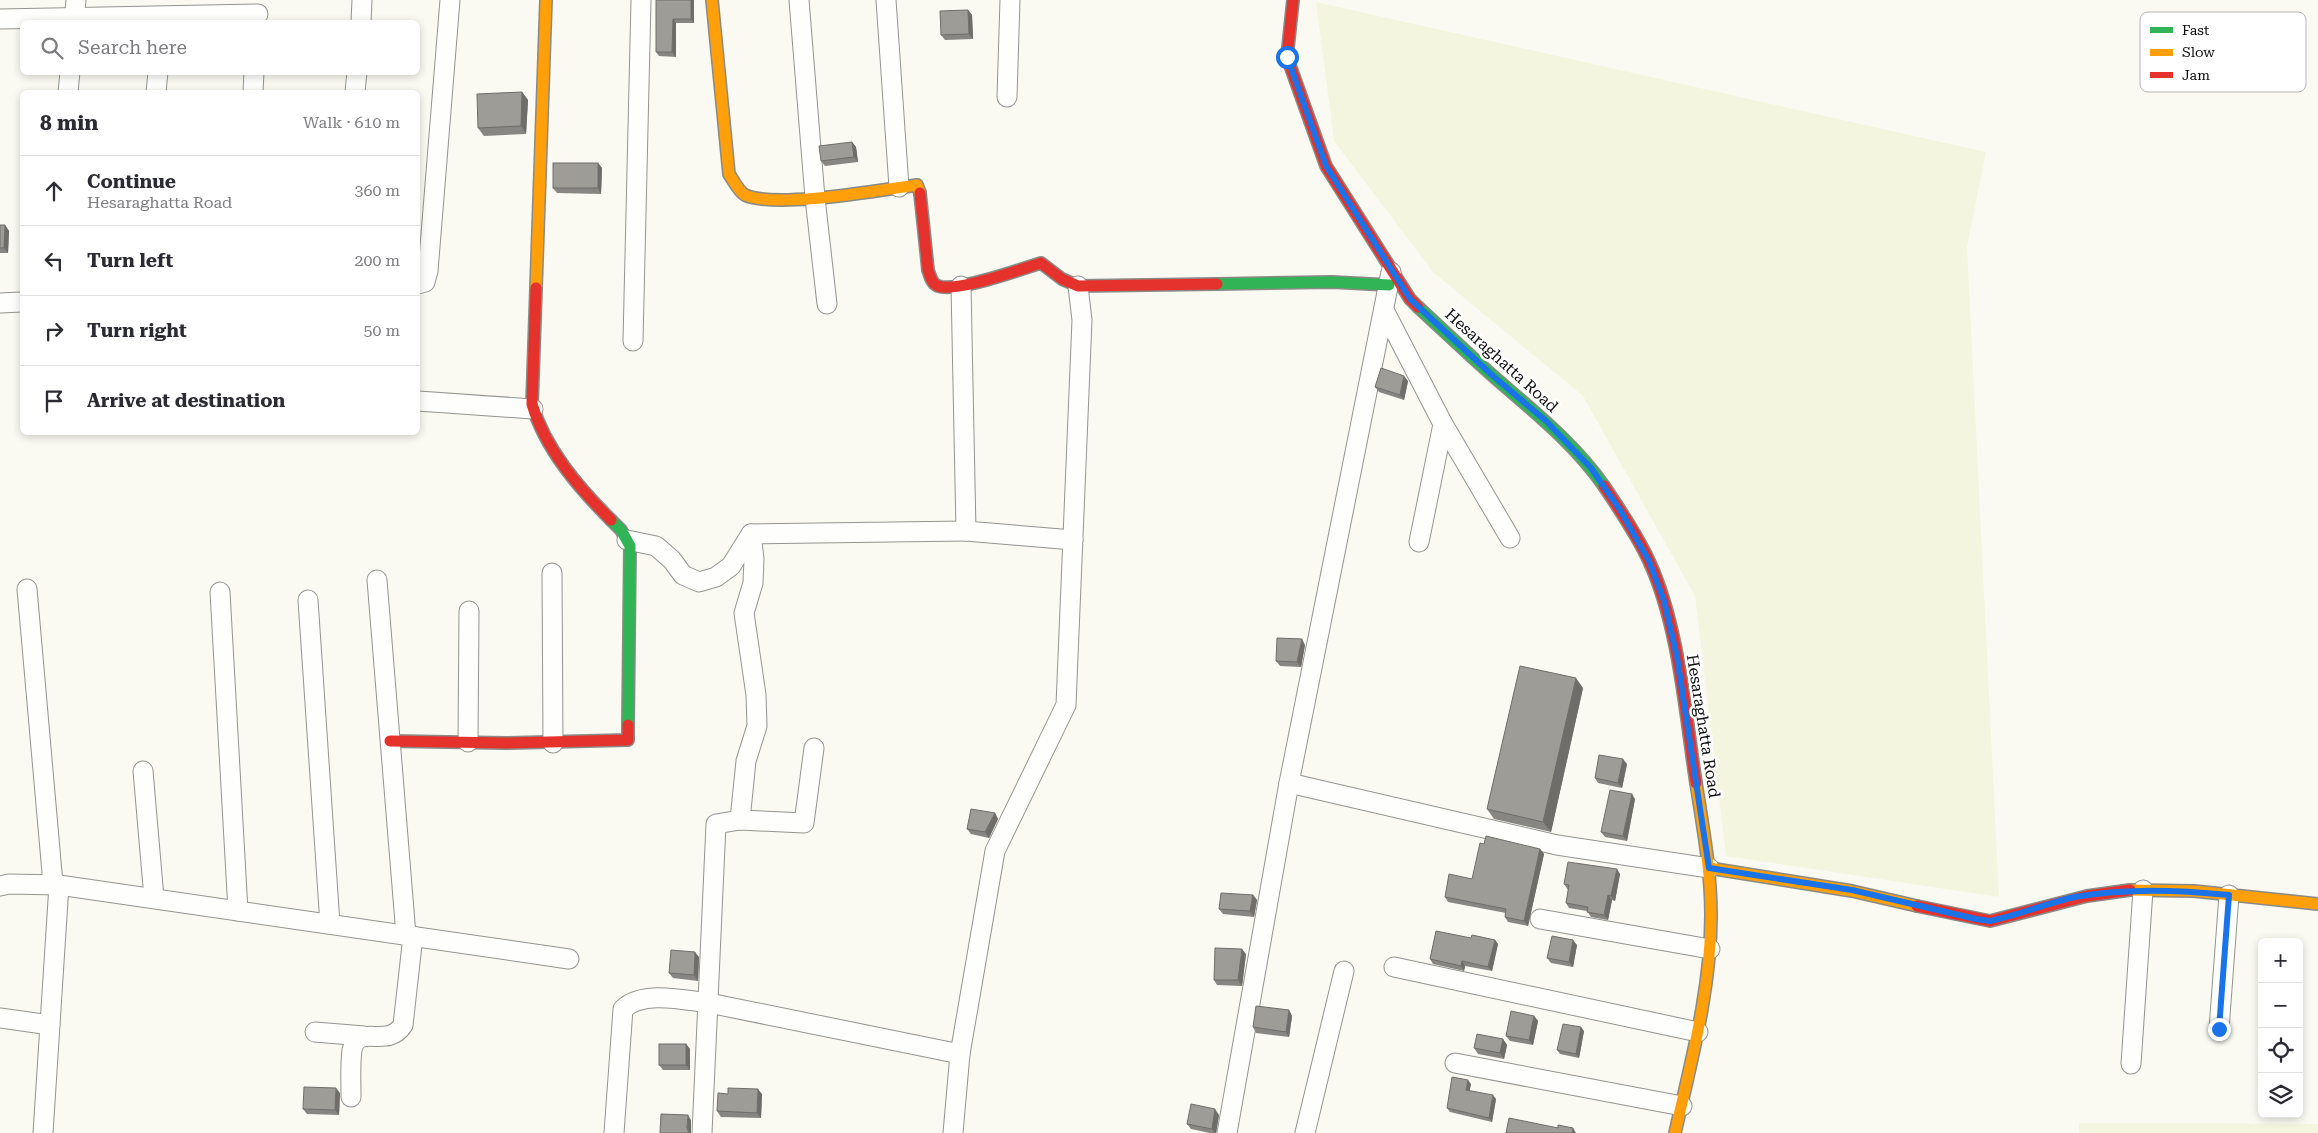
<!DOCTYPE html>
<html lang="en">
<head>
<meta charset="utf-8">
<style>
	body { margin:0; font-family:"Roboto Serif",serif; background:#f7f7f7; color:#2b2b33 }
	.controls { position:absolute; right:15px; bottom:15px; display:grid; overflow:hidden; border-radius:8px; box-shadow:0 2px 8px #0003 }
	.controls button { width:45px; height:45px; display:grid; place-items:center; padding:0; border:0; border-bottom:1px solid #e1e1e2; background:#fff; color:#2b2b33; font:25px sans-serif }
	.stop { position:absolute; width:15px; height:15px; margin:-11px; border:4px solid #1a73e8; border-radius:50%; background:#fff }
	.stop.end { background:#1a73e8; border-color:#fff; box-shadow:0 1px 5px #0008 }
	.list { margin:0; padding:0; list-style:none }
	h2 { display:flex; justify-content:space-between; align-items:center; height:65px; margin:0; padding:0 20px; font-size:21px }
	h2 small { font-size:16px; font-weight:400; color:#7c7c81 }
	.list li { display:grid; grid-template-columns:32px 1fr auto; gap:15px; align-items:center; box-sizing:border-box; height:70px; padding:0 20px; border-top:1px solid #e1e1e2 }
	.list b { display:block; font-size:19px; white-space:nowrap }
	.list p { margin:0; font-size:16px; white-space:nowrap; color:#7c7c81 }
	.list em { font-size:16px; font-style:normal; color:#7c7c81 }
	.icon { flex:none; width:28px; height:28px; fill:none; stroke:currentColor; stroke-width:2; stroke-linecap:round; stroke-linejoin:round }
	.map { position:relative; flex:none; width:2318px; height:1133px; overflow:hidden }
	.search { position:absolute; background:#fff; box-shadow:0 2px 8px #0003; left:20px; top:20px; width:400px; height:55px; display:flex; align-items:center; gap:12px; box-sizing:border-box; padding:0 18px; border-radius:8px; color:#7c7c81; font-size:19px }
	.panel { position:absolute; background:#fff; box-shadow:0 2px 8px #0003; left:20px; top:90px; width:400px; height:345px; border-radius:8px }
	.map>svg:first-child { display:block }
</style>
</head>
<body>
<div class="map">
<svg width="2318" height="1133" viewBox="0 0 2318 1133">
	<rect width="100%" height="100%" fill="#fafaf2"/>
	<g fill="#f4f5df">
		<polygon points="1316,2 1986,152 1967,247 1999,897 1726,856 1695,596 1583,396 1433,272 1334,141"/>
		<polygon points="2079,1123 2318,1124 2318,1133 2079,1133"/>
	</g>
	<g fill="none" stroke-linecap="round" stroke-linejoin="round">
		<defs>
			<g id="street">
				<polyline points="799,0 815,198 827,304"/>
				<polyline points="886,0 899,187"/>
				<polyline points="0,19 258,14"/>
				<polyline points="74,22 76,0"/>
				<polyline points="361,22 362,0"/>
				<polyline points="68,92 70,72"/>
				<polyline points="156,92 158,72"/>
				<polyline points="253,92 254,72"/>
				<polyline points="355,92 357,72"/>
				<polyline points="1007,97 1010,0"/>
				<polyline points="418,284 425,282 428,271 450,0"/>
				<polyline points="961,286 966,531 1073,540"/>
				<polyline points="0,303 22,302"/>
				<polyline points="1384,310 1443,424 1510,538"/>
				<polyline points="633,341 641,0"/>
				<polyline points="418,401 533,409"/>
				<polyline points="627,540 656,546 672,560 683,575 699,582 716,577 731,566 751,534 966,531"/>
				<polyline points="1419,542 1443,424"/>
				<polyline points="552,573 553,743"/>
				<polyline points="377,580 406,935"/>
				<polyline points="27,589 53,884"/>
				<polyline points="220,592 238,911"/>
				<polyline points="308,600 330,924"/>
				<polyline points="468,742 469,611"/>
				<polyline points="143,771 154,898"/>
				<polyline points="1289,783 1557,845 1709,868"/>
				<polyline points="740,820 746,761 757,726 756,695 744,613 753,583 754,559 751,534"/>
				<polyline points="0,886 9,884 59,885 569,959"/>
				<polyline points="1540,919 1710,949"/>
				<polyline points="1394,967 1698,1032"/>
				<polyline points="0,1018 50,1025"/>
				<polyline points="2219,1029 2229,895"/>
				<polyline points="315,1032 364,1036"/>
				<polyline points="1455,1063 1682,1106"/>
				<polyline points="2131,1064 2143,890"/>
				<path d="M351,1097C351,1082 350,1065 352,1050C358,1022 387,1050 403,1025L413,936"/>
				<polyline points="43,1133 59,885"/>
				<path d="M614,1133L623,1009C643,990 683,1000 709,1003L960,1054"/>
				<polyline points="702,1133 716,824 740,820 804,823 814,748"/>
				<polyline points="953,1133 960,1054 995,851 1066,705 1082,320 1078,286"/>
				<polyline points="1227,1133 1289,783 1391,272"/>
				<polyline points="1305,1133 1344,971"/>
			</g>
			<g id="fast">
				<polyline points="1217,284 1332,282 1389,285"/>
				<path d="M1418,307C1443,330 1468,354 1493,376C1533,411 1574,443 1604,486"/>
				<polyline points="611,520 621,530 630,546 628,725"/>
			</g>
			<g id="slow">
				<path d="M712,0L729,174C733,180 739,192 745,195C776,209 880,190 917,185L920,193"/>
				<polyline points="536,288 546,0"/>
				<polyline points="1709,868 1852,891 1917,906"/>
				<polyline points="2130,890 2194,891 2318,904"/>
				<path d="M1675,1133C1691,1062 1711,989 1711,915C1711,871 1703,827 1696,783"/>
			</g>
			<g id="jam">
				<polyline points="1293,0 1287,57 1326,166 1410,299 1418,307"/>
				<path d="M920,193L928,270C930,276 932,284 938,286C956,293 1021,269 1041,263L1062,279L1078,286L1217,284"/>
				<path d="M536,288L532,404C545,449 579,488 611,520"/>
				<path d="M1604,486C1620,510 1637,535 1649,561C1679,626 1685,712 1696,783"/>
				<polyline points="390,741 505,743 628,740 628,725"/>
				<polyline points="1917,906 1990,921 2087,896 2130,890"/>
			</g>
		</defs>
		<use href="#street" stroke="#949490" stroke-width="21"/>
		<use href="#fast" stroke="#8a8a87" stroke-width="14"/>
		<use href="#slow" stroke="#8a8a87" stroke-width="14"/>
		<use href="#jam" stroke="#8a8a87" stroke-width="14"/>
		<use href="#street" stroke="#fefefd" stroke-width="19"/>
		<use href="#fast" stroke="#30b455" stroke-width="11"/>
		<use href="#slow" stroke="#ff9f0a" stroke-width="11"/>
		<use href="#jam" stroke="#e5322d" stroke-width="11"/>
	</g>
	<g fill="#878682">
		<polygon points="656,0 694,0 694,23 676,23 676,57 659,56 656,52"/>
		<polygon points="968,10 972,15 973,39 945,40 941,35"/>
		<polygon points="522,92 528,100 526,134 484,136 478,128"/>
		<polygon points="852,142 856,147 858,162 825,166 821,161"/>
		<polygon points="598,163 602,168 601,194 557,193 553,188"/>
		<polygon points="0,225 5,225 9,231 8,253 0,253"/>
		<polygon points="1408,381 1404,400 1379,392 1375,387"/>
		<polygon points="1305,645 1301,667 1280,666 1276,661"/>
		<polygon points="1583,688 1551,832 1494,819 1487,809"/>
		<polygon points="1627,764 1622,788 1598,783 1595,778"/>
		<polygon points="1635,799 1627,841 1605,837 1601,832"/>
		<polygon points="995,813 998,819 989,838 971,834 967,829"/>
		<polygon points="1540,849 1544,854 1528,926 1508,922 1505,917 1506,913 1448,902 1445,897 1472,879"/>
		<polygon points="1620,874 1615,901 1612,900 1608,920 1591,917 1587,911 1569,908 1566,903 1568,890 1564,884"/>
		<polygon points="1253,895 1257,900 1254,917 1223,914 1219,909"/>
		<polygon points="1471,938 1495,940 1498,944 1492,971 1465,966 1464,971 1433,964 1430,959"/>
		<polygon points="1577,945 1573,967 1551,963 1547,958"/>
		<polygon points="1246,954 1242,986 1217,985 1214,980"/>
		<polygon points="699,957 698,981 673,978 669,973"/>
		<polygon points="1289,1010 1292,1016 1289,1037 1256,1033 1253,1027"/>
		<polygon points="1534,1016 1538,1021 1533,1045 1510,1041 1506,1036"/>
		<polygon points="1584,1031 1579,1058 1560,1054 1557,1050"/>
		<polygon points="1503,1039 1507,1045 1504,1059 1478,1054 1474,1048"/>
		<polygon points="686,1044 690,1049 690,1070 663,1070 659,1065"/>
		<polygon points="1471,1084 1469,1091 1496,1099 1492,1122 1450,1112 1447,1108"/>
		<polygon points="340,1093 339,1115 307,1114 303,1109"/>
		<polygon points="762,1094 761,1118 721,1117 717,1111"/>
		<polygon points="1219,1115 1216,1133 1210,1133 1191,1129 1187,1124"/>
	</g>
	<g fill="#6e6d6a">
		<polygon points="691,0 694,0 694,23 691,19"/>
		<polygon points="968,10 972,15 973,39 969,34"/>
		<polygon points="673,19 676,23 676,57 672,52"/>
		<polygon points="522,92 528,100 526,134 521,126"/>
		<polygon points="852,142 856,147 858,162 854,157"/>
		<polygon points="598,163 602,168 601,194 598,188"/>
		<polygon points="5,225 9,231 8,253 4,248"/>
		<polygon points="1404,376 1408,381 1404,400 1400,395"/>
		<polygon points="1302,639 1305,645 1301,667 1297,662"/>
		<polygon points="1576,678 1583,688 1551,832 1543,822"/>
		<polygon points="1623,759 1627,764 1622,788 1618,783"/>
		<polygon points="1632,794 1635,799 1627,841 1623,836"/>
		<polygon points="995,813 998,819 989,838 985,832"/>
		<polygon points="1540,849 1544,854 1528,926 1524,921"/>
		<polygon points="1617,869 1620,874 1615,901 1611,896"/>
		<polygon points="1253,895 1257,900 1254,917 1250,911"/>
		<polygon points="1608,895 1612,900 1608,920 1604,915"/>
		<polygon points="1495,940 1498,944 1492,971 1488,967"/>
		<polygon points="1573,940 1577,945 1573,967 1569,962"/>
		<polygon points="1242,949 1246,954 1242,986 1238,980"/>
		<polygon points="695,952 699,957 698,981 694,975"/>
		<polygon points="1462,961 1465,966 1464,971 1461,966"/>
		<polygon points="1289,1010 1292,1016 1289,1037 1286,1032"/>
		<polygon points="1534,1016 1538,1021 1533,1045 1529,1040"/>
		<polygon points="1581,1027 1584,1031 1579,1058 1576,1054"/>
		<polygon points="1503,1039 1507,1045 1504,1059 1500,1053"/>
		<polygon points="686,1044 690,1049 690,1070 686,1065"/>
		<polygon points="1468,1080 1471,1084 1469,1094 1466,1090"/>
		<polygon points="336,1088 340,1093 339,1115 335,1110"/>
		<polygon points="758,1089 762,1094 761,1118 757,1113"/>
		<polygon points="1493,1095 1496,1099 1492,1122 1489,1118"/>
		<polygon points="1215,1109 1219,1115 1216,1133 1215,1133 1212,1129"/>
		<polygon points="688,1115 691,1120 691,1133 689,1133 687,1128"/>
		<polygon points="1573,1128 1576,1133 1572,1133"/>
	</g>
	<g fill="#9d9c97" stroke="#6e6d6a">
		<polygon points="656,0 691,0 691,19 673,19 672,52 656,52"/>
		<polygon points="968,10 969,34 941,35 940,11"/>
		<polygon points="522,92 521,126 478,128 477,94"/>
		<polygon points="852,142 854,157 821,161 819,146"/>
		<rect x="553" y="163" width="45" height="25"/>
		<polygon points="0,225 5,225 4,248 0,248"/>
		<polygon points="1381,368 1404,376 1400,395 1375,387"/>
		<polygon points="1277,638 1302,639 1297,662 1276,661"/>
		<polygon points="1520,666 1576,678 1543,822 1487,809"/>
		<polygon points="1599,755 1623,759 1618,783 1595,778"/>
		<polygon points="1610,790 1632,794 1623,836 1601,832"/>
		<polygon points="971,809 995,813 985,832 967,829"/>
		<polygon points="1486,836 1540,849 1524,921 1505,917 1506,909 1445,897 1449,874 1472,879 1480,843 1484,844"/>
		<polygon points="1568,862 1617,869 1611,896 1608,895 1604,915 1587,912 1588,907 1566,903 1569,885 1564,884"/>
		<polygon points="1221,893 1253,895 1250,911 1219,909"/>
		<polygon points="1436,931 1471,938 1472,935 1495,940 1488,967 1462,961 1461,966 1430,959"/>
		<polygon points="1552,936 1573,940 1569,962 1547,958"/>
		<polygon points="1215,948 1242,949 1238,980 1214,980"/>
		<polygon points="671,950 695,952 694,975 669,973"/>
		<polygon points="1256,1006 1289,1010 1286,1032 1253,1027"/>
		<polygon points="1511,1011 1534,1016 1529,1040 1506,1036"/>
		<polygon points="1563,1024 1581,1027 1576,1054 1557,1050"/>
		<polygon points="1477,1034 1503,1039 1500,1053 1474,1048"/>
		<rect x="659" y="1044" width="27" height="21"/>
		<polygon points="1452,1077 1468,1080 1466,1090 1493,1095 1489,1118 1447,1108"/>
		<polygon points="304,1087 336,1088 335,1110 303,1109"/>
		<polygon points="728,1088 758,1089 757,1113 717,1111 718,1093 728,1094"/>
		<polygon points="1191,1104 1215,1109 1212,1129 1187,1124"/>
		<polygon points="661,1114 688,1115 687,1128 689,1133 660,1133"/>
		<polygon points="1509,1118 1558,1128 1558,1125 1573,1128 1572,1133 1506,1133"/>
	</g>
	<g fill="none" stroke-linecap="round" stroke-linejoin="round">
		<path stroke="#1a73e8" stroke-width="6" d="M1287,57L1326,166L1410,299L1493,376L1546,421L1591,468L1620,510L1649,561L1664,601L1677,657L1709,868L1852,890L1976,919L1990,921C2019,915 2047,903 2075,897C2127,888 2177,890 2229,895L2219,1029"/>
	</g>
	<g text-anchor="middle" stroke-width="5" stroke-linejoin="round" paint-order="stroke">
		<g font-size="16" fill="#0d0d0d" stroke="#fff">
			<text transform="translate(1502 360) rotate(42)" y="6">Hesaraghatta Road</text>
			<text transform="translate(1704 726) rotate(81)" y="6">Hesaraghatta Road</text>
		</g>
	</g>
	<rect x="2140" y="12" width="166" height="80" rx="8" fill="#fff" stroke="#b6b6b6" stroke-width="1"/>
	<rect x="2150" y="27" width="23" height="6" fill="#30b455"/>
	<rect x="2150" y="49" width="23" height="7" fill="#ff9f0a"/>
	<rect x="2150" y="72" width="23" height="6" fill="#e5322d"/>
	<g font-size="14" fill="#0d0d0d">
		<text x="2182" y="35">Fast</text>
		<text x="2182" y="57">Slow</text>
		<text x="2182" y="80">Jam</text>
	</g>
</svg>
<div class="controls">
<button>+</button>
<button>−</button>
<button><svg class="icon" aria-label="locate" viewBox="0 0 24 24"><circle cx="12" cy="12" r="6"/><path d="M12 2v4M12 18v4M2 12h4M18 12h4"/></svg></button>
<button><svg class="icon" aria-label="layers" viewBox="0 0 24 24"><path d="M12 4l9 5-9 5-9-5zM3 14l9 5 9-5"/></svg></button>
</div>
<div class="stop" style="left:1287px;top:57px"></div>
<div class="stop end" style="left:2219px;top:1029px"></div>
<div class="search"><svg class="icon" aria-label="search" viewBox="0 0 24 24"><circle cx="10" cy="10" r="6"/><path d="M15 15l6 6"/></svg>Search here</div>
<section class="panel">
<h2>8 min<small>Walk · 610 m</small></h2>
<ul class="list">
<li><svg class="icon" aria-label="ahead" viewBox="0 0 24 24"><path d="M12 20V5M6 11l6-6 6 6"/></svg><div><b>Continue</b><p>Hesaraghatta Road</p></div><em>360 m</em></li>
<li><svg class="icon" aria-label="left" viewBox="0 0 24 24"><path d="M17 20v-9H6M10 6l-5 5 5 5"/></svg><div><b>Turn left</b></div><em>200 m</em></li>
<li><svg class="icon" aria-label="right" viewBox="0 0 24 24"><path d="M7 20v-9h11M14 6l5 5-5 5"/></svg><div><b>Turn right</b></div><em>50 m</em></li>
<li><svg class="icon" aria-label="arrive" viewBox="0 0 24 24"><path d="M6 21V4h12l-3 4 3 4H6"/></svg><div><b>Arrive at destination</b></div></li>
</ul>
</section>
</div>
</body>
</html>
